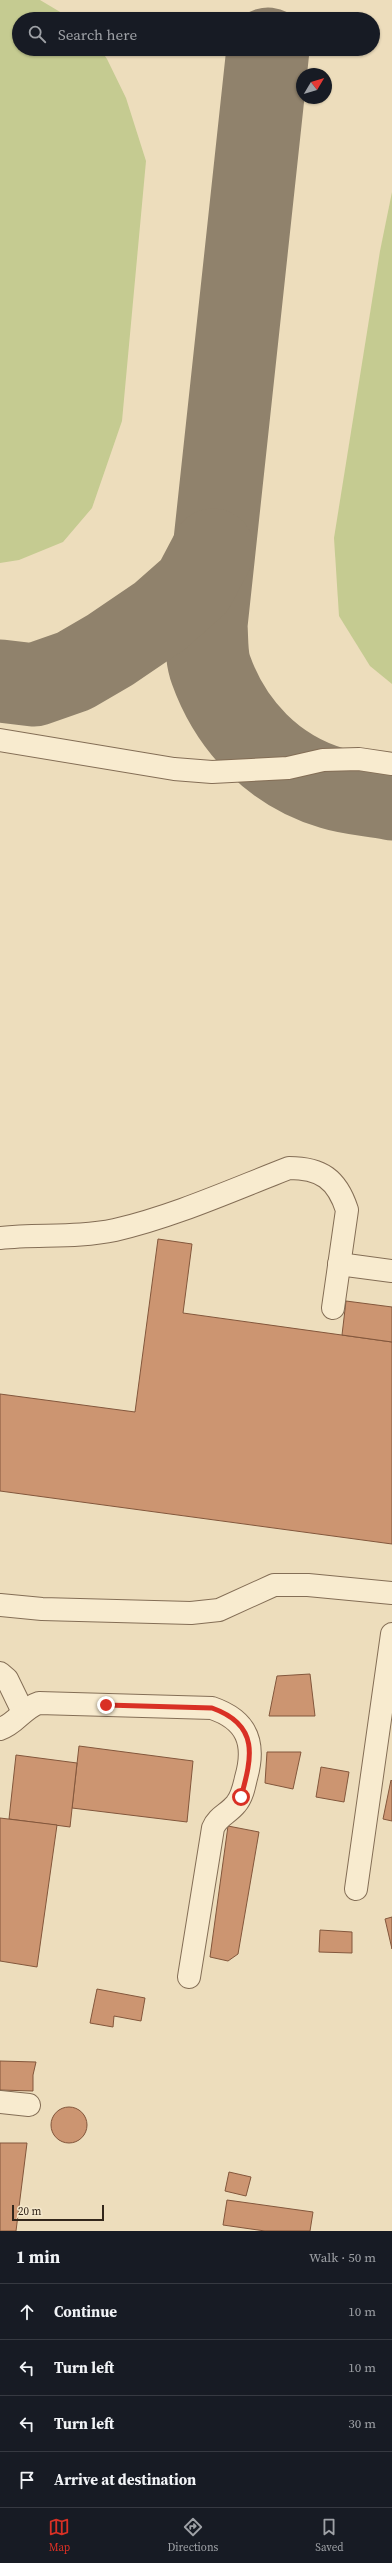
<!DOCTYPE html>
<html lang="en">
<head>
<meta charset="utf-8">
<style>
	body { margin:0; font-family:"Source Serif 4",serif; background:#242831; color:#f1f3f6 }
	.compass { position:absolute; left:296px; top:68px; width:36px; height:36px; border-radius:50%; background:#171b24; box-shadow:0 1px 3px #0004; rotate:52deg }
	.scale { position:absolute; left:12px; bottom:10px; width:92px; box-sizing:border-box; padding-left:4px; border:2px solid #33261b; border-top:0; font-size:11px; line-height:14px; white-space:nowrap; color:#33261b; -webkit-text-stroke:3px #f5e8cb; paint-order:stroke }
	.stop { position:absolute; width:12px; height:12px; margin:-9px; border:3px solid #d93025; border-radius:50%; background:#fff }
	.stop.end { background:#d93025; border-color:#fff; box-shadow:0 1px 4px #0008 }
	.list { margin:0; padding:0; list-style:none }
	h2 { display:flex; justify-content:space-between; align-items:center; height:52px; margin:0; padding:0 16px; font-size:17px }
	h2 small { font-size:13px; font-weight:400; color:#9ea1a6 }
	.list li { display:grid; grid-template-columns:26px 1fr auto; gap:12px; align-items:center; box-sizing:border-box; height:56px; padding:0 16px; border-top:1px solid #363941 }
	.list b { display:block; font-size:15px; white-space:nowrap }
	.list em { font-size:13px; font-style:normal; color:#9ea1a6 }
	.icon { flex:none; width:22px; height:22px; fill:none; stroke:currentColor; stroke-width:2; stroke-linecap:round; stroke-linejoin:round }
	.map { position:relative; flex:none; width:392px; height:2231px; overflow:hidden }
	.search { position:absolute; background:#171b24; box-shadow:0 1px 3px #0004; left:12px; right:12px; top:12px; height:44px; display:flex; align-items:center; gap:10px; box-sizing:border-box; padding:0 14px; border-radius:22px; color:#9ea1a6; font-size:15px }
	.sheet { height:276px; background:#171b24 }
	nav { display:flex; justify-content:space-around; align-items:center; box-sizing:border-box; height:56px; border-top:1px solid #363941; background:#171b24; font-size:11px; color:#9ea1a6 }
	nav a { display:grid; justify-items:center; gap:2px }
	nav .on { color:#d93025 }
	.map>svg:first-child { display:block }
</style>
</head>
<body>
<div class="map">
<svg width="392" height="2231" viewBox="0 0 392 2231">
	<rect width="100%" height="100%" fill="#edddbc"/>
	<g fill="#c5cb91">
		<polygon points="0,0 40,0 72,19 19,19 19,49 100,49 107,59 126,98 146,161 122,421 92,508 63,542 19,560 0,563"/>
		<polygon points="392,192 392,684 370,666 339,616 334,538 380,251"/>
	</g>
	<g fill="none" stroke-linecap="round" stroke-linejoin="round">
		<g stroke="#90826c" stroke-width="83">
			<path d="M268,49L206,625C207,639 206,657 211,670C231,726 274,771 332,788C351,794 373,795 392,799"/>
			<polyline points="0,681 34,685 74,671 110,650 160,616 194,586 213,550"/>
		</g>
	</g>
	<g fill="#cc9571" stroke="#83573c">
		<polygon points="158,1239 192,1244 183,1313 392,1342 392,1544 0,1491 0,1394 135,1412"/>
		<polygon points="346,1301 392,1307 392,1342 342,1335"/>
		<polygon points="310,1674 315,1716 269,1716 277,1676"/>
		<polygon points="79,1746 193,1761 187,1822 72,1808"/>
		<polygon points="267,1752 301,1752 293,1789 265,1783"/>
		<polygon points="16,1755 77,1763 70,1827 9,1819"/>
		<polygon points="321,1767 349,1772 344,1802 316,1797"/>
		<polygon points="391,1780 392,1781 392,1821 383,1819"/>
		<polygon points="0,1818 57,1825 37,1967 0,1961"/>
		<polygon points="228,1826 259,1832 238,1954 228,1961 210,1957"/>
		<polygon points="392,1917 392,1949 385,1919"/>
		<polygon points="320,1930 352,1932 352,1953 319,1952"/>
		<polygon points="97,1989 145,1998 141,2021 114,2016 113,2027 90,2023"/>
		<polygon points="0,2061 36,2062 33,2075 33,2091 0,2090"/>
		<circle cx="69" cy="2125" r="18"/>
		<polygon points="0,2143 27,2143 16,2231 0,2231"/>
		<polygon points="229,2172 251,2177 246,2196 225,2191"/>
		<polygon points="227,2200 313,2212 310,2231 265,2231 223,2225"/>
	</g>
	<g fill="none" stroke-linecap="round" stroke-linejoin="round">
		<defs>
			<g id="minor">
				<polyline points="0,740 174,769 212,772 288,768 323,760 359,759 392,764"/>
				<path d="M0,1238C38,1234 77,1238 115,1230C175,1216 232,1190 289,1168C321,1168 337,1179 347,1210L333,1308"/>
				<polyline points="339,1264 392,1271"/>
				<polyline points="0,1605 42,1609 191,1613 219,1610 274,1585 308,1585 392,1593"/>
				<polyline points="0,1673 7,1679 23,1712"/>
				<path d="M0,1729C16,1724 23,1708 39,1703L212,1708C247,1720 256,1743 246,1778C244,1787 242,1797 236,1804C228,1814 218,1816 213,1828L189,1977"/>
				<polyline points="356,1889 392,1634"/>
				<polyline points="0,2102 29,2105"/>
			</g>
		</defs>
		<use href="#minor" stroke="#846e56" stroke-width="24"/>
		<use href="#minor" stroke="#f8ebcf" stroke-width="22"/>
	</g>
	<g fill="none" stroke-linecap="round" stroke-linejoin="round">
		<path stroke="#d93025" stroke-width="5" d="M106,1705L212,1708C260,1725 252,1757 241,1797"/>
	</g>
</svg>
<svg class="compass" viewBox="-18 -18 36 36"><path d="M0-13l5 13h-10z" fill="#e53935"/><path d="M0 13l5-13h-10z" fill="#9ea1a6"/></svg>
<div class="scale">20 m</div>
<div class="stop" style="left:241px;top:1797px"></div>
<div class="stop end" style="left:106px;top:1705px"></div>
<div class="search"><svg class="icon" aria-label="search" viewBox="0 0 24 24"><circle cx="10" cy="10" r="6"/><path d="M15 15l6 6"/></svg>Search here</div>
</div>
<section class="sheet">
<h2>1 min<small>Walk · 50 m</small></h2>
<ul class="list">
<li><svg class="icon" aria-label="ahead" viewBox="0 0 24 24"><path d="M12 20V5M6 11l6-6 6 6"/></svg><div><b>Continue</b></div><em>10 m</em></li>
<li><svg class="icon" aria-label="left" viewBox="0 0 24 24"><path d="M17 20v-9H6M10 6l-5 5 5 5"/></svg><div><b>Turn left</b></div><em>10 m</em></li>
<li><svg class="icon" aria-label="left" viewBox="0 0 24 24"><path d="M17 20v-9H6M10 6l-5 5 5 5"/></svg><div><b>Turn left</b></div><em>30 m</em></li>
<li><svg class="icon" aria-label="arrive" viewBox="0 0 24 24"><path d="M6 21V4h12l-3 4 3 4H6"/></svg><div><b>Arrive at destination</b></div></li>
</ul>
</section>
<nav>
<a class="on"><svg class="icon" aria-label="map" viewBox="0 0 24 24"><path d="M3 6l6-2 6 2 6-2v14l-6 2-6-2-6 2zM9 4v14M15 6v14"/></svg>Map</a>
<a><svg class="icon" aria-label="directions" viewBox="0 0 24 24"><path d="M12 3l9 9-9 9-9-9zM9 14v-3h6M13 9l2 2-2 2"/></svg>Directions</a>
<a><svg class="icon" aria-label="saved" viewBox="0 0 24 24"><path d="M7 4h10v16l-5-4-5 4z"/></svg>Saved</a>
</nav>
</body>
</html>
